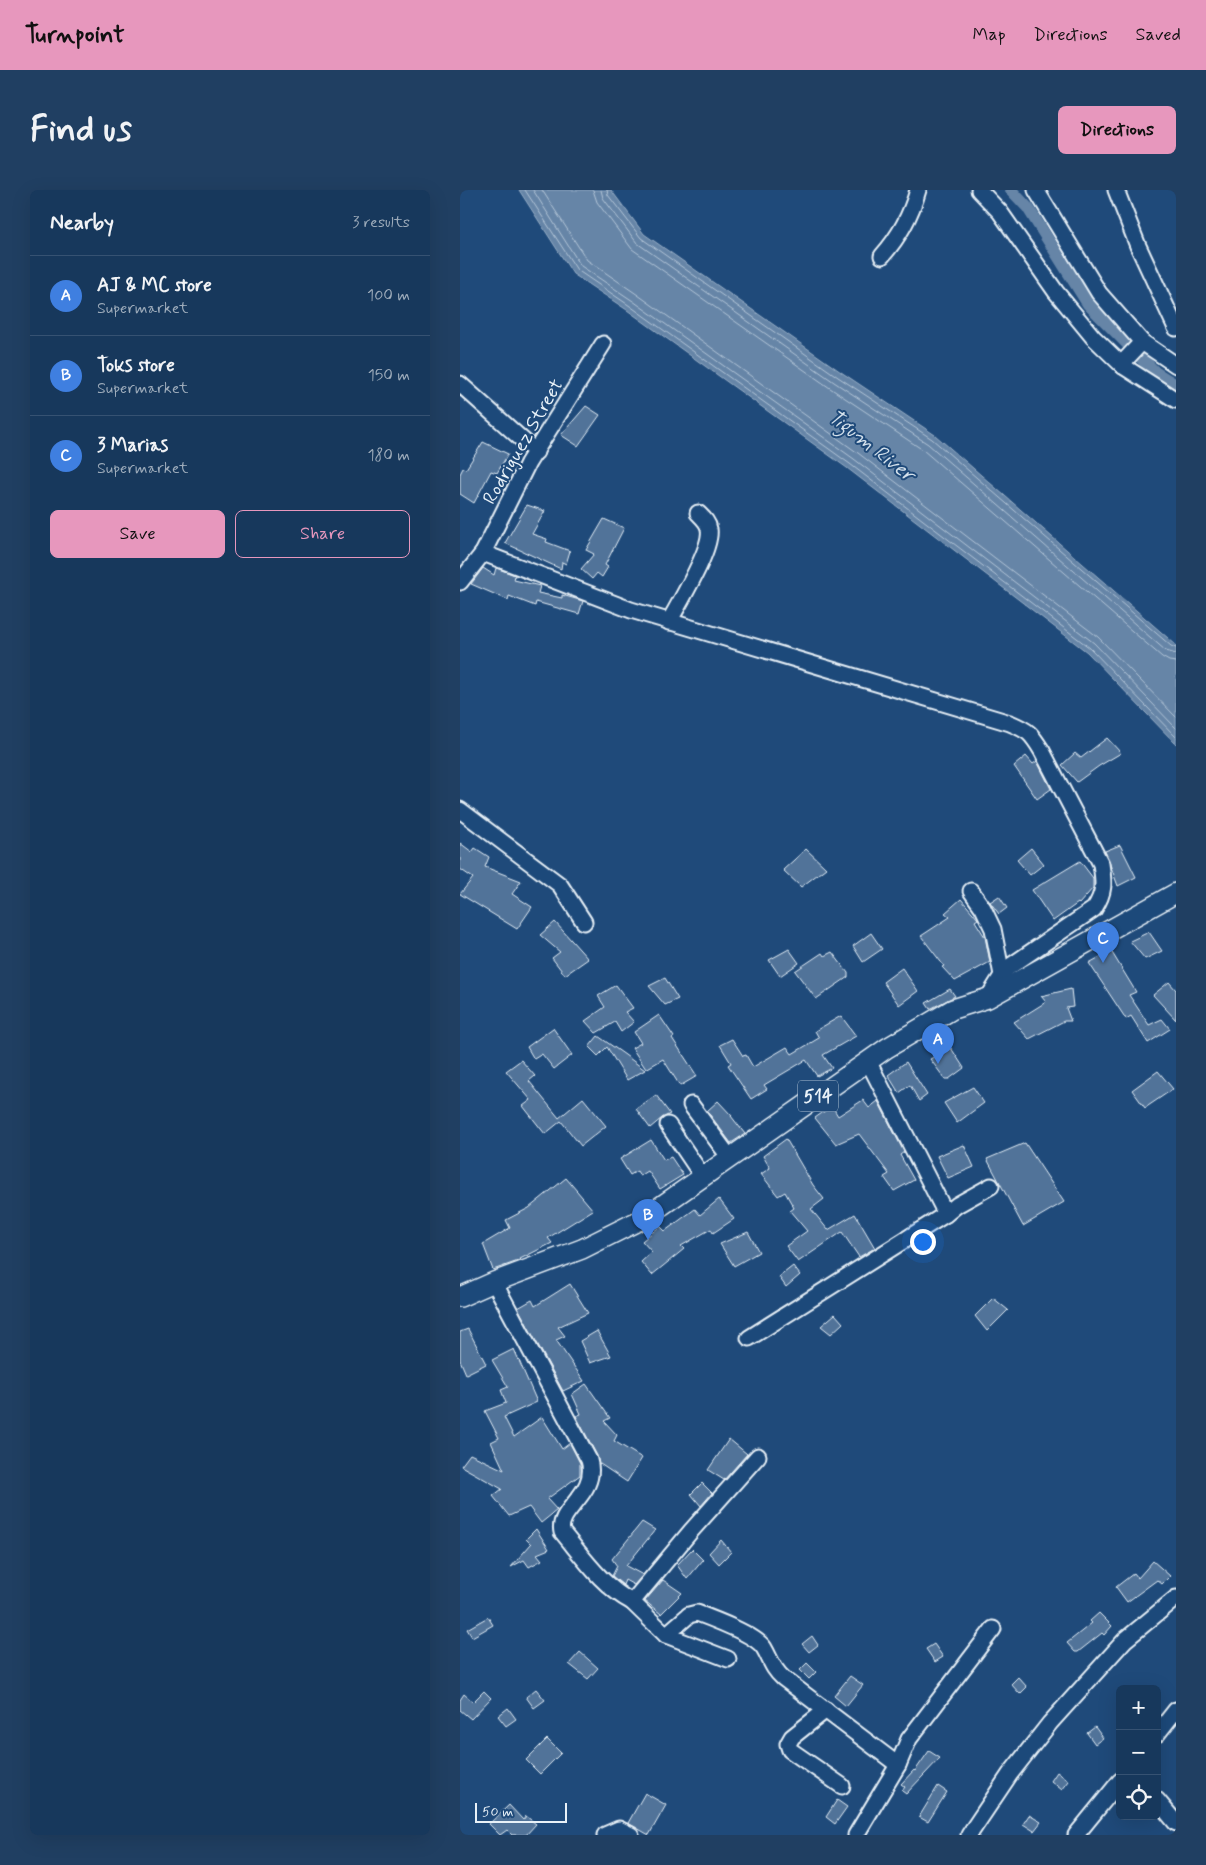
<!DOCTYPE html>
<html lang="en">
<head>
<meta charset="utf-8">
<style>
	body { margin:0; font-family:Mynerve,sans-serif; background:#203f62; color:#f1f3f6 }
	.controls { position:absolute; right:15px; bottom:15px; display:grid; overflow:hidden; border-radius:8px; box-shadow:0 5px 20px #0002 }
	.controls button { width:45px; height:45px; display:grid; place-items:center; padding:0; border:0; border-bottom:1px solid #365272; background:#17385c; color:#f1f3f6; font:25px sans-serif }
	.scale { position:absolute; left:15px; bottom:12px; width:92px; box-sizing:border-box; padding-left:5px; border:2px solid #e8f1f8; border-top:0; font-size:14px; line-height:18px; white-space:nowrap; color:#e8f1f8; -webkit-text-stroke:4px #1f4a7a; paint-order:stroke }
	.you { position:absolute; left:462px; top:1051px; width:18px; height:18px; margin:-12px; border:4px solid #fff; border-radius:50%; background:#1a73e8; box-shadow:0 0 0 8px #1a73e833 }
	.badge { display:grid; place-items:center; width:32px; height:32px; border-radius:50%; background:#e797bd; color:#fff; font-size:16px; font-weight:700 }
	.pin { position:absolute; translate:-50% -41px; filter:drop-shadow(0 1px 2px #0008) }
	.pin::after { content:''; position:absolute; top:26px; width:18px; height:15px; background:inherit; clip-path:polygon(0 0,100% 0,50% 100%) }
	.list { margin:0; padding:0; list-style:none }
	h2 { display:flex; justify-content:space-between; align-items:center; height:65px; margin:0; padding:0 20px; font-size:21px }
	h2 small { font-size:16px; font-weight:400; color:#9eacbb }
	.list li { display:grid; grid-template-columns:32px 1fr auto; gap:15px; align-items:center; box-sizing:border-box; height:80px; padding:0 20px; border-top:1px solid #365272 }
	.list b { display:block; font-size:19px; white-space:nowrap }
	.list p { margin:0; font-size:16px; white-space:nowrap; color:#9eacbb }
	.list em { font-size:16px; font-style:normal; color:#9eacbb }
	.actions { display:flex; gap:10px; padding:15px 20px }
	.actions a { flex:1; padding:11px 0; border:1px solid #e797bd; border-radius:8px; text-align:center; font-size:18px; color:#e797bd }
	.actions .main { background:#e797bd; color:#111 }
	.icon { flex:none; width:28px; height:28px; fill:none; stroke:currentColor; stroke-width:2; stroke-linecap:round; stroke-linejoin:round }
	.map { position:relative; flex:none; width:716px; height:1645px; overflow:hidden; border-radius:8px }
	header { display:flex; align-items:center; gap:30px; box-sizing:border-box; height:70px; padding:0 25px; background:#e797bd; color:#111 }
	header strong { font-size:24px }
	nav { display:flex; gap:28px; margin-inline-start:auto; font-size:18px }
	.intro { display:flex; align-items:center; justify-content:space-between; box-sizing:border-box; height:120px; padding:0 30px }
	h1 { margin:0; font-size:35px }
	.button { padding:12px 22px; border-radius:8px; background:#e797bd; color:#111; font-size:18px; font-weight:700 }
	main { display:flex; gap:30px; padding:0 30px }
	aside { flex:1; background:#17385c; border-radius:8px; box-shadow:0 5px 20px #0002 }
	.map>svg:first-child { display:block }
</style>
</head>
<body>
<header>
<strong>Turnpoint</strong>
<nav><a>Map</a><a>Directions</a><a>Saved</a></nav>
</header>
<div class="intro"><h1>Find us</h1><a class="button">Directions</a></div>
<main>
<aside>
<h2>Nearby<small>3 results</small></h2>
<ul class="list">
<li><span class="badge" style="background:#3f7fe0">A</span><div><b>AJ &amp; MC store</b><p>Supermarket</p></div><em>100 m</em></li>
<li><span class="badge" style="background:#3f7fe0">B</span><div><b>Toks store</b><p>Supermarket</p></div><em>150 m</em></li>
<li><span class="badge" style="background:#3f7fe0">C</span><div><b>3 Marias</b><p>Supermarket</p></div><em>180 m</em></li>
</ul>
<div class="actions"><a class="main">Save</a><a>Share</a></div>
</aside>
<div class="map">
<svg width="716" height="1645" viewBox="0 0 716 1645">
	<rect width="100%" height="100%" fill="#1f4a7a"/>
	<filter id="ink" filterUnits="userSpaceOnUse"><feTurbulence type="fractalNoise" baseFrequency=".02" numOctaves="2"/><feDisplacementMap in="SourceGraphic" scale="10" xChannelSelector="R" yChannelSelector="G"/><feConvolveMatrix kernelMatrix="1 2 1 2 8 2 1 2 1" color-interpolation-filters="sRGB"/></filter>
	<g filter="url(#ink)">
		<polygon fill="#6685a7" stroke="#9ab0c7" points="59,0 151,0 184,44 381,182 475,245 716,455 716,554 627,462 387,278 167,120 113,84"/>
		<g fill="none" stroke-linecap="round" stroke-linejoin="round">
			<g stroke="#b4c6d8" stroke-width="1">
				<polyline points="65,0 117,80 170,116 390,274 630,458 716,547"/>
				<polyline points="73,0 121,76 173,111 394,269 634,453 716,538"/>
				<polyline points="82,0 127,70 178,105 398,263 638,447 716,527"/>
				<polyline points="133,0 137,12 172,59 370,198 463,260 702,467 709,471 716,472"/>
				<polyline points="141,0 143,8 177,53 374,192 468,254 706,461 716,464"/>
				<polyline points="147,0 148,5 181,48 378,187 472,249 711,456 716,458"/>
			</g>
			<polyline stroke="#6685a7" stroke-width="12" points="551,0 568,18 628,114 695,182 716,195"/>
		</g>
		<g fill="#517399" stroke="#e8f1f8">
			<polygon points="126,216 140,225 118,256 101,245"/>
			<polygon points="23,252 48,264 37,283 31,281 14,313 0,304 0,284 3,278 6,279"/>
			<polygon points="67,315 85,321 72,344 87,349 86,352 110,361 106,374 102,372 101,379 45,353"/>
			<polygon points="144,329 164,338 145,375 148,377 142,387 137,383 132,389 121,379 134,364 126,360"/>
			<polygon points="23,378 34,385 36,378 55,385 54,390 80,396 78,403 102,408 102,405 123,411 119,424 76,412 75,416 49,406 48,410 11,394"/>
			<polygon points="647,548 661,563 639,576 617,592 602,575 615,563 621,568"/>
			<polygon points="566,566 573,574 577,571 591,599 577,609 554,576"/>
			<polygon points="0,653 12,662 15,658 29,667 25,677 61,691 52,704 72,717 57,739 0,704 13,688 0,679"/>
			<polygon points="660,655 676,687 658,696 645,661"/>
			<polygon points="571,658 584,674 570,685 557,670"/>
			<polygon points="346,659 366,678 341,697 323,680"/>
			<polygon points="620,671 633,688 633,698 619,714 618,713 593,731 572,700"/>
			<polygon points="539,706 547,718 539,724 530,712"/>
			<polygon points="501,709 518,729 515,731 525,747 530,772 495,791 482,777 484,776 461,746 490,727 485,723"/>
			<polygon points="95,732 128,769 105,785 92,768 100,762 80,745"/>
			<polygon points="689,742 702,761 685,769 670,751"/>
			<polygon points="411,743 422,759 403,772 393,756"/>
			<polygon points="329,759 339,773 320,786 309,770"/>
			<polygon points="651,761 676,802 669,805 689,835 702,829 710,839 688,853 671,826 666,829 629,773"/>
			<polygon points="372,762 388,783 388,787 356,809 335,781 362,763 364,766"/>
			<polygon points="442,778 458,801 439,815 423,792"/>
			<polygon points="205,788 218,809 205,815 189,796"/>
			<polygon points="709,792 716,800 716,830 693,805"/>
			<polygon points="156,795 173,818 165,822 174,832 161,842 155,832 136,843 125,831 145,817 138,806"/>
			<polygon points="490,799 495,806 470,819 466,813"/>
			<polygon points="611,799 613,817 606,818 611,831 604,831 569,849 554,832 586,812 581,806"/>
			<polygon points="199,825 214,847 212,848 237,886 220,896 203,869 186,879 172,858 181,853 174,842"/>
			<polygon points="381,826 396,846 363,865 372,878 357,886 346,870 304,895 307,899 291,909 268,875 271,873 260,855 272,849 283,866 286,865 293,877 327,857 332,864 359,848 355,841"/>
			<polygon points="93,838 112,865 94,879 82,864 74,869 67,857"/>
			<polygon points="138,846 165,865 185,880 167,890 147,857 138,866 129,857"/>
			<polygon points="491,858 504,878 489,889 485,889 470,869"/>
			<polygon points="61,870 75,886 69,891 99,928 123,908 146,936 121,956 101,931 85,944 63,916 71,910 46,881"/>
			<polygon points="446,872 467,905 459,911 450,895 439,903 428,885"/>
			<polygon points="698,881 713,899 685,918 672,900"/>
			<polygon points="513,897 524,913 497,933 484,913"/>
			<polygon points="196,905 210,924 202,928 190,938 176,919"/>
			<polygon points="403,910 409,918 418,911 444,962 440,965 454,990 434,1001 424,987 429,984 399,944 376,954 355,928 372,916 378,926"/>
			<polygon points="258,911 272,926 271,926 285,944 271,953 247,921"/>
			<polygon points="326,949 353,995 364,1009 351,1019 368,1040 395,1024 415,1058 399,1067 382,1042 338,1072 326,1056 347,1041 330,1021 334,1018 325,1002 318,1006 301,984 310,978 303,966"/>
			<polygon points="191,950 204,970 211,967 223,985 200,999 188,981 180,986 177,981 170,985 160,969"/>
			<polygon points="565,953 604,1012 563,1036 527,969"/>
			<polygon points="504,955 514,977 488,988 477,966"/>
			<polygon points="106,988 133,1020 88,1048 92,1053 60,1069 61,1070 33,1080 23,1054 50,1038 46,1030 69,1018"/>
			<polygon points="259,1009 274,1029 253,1043 251,1039 221,1056 224,1059 192,1085 181,1072 192,1062 182,1051 200,1036 205,1041 235,1019 240,1025"/>
			<polygon points="288,1042 299,1062 274,1076 260,1054"/>
			<polygon points="333,1076 340,1085 326,1097 319,1087"/>
			<polygon points="110,1094 128,1123 98,1137 105,1146 96,1150 124,1191 103,1201 58,1118 72,1110 75,1116"/>
			<polygon points="533,1108 548,1120 527,1141 515,1126"/>
			<polygon points="375,1124 383,1133 371,1144 361,1136"/>
			<polygon points="8,1139 26,1174 6,1184 0,1170 0,1142"/>
			<polygon points="137,1141 151,1166 130,1173 120,1151"/>
			<polygon points="54,1159 77,1212 44,1227 54,1247 82,1227 102,1259 110,1253 120,1273 120,1285 87,1309 97,1320 81,1333 69,1317 49,1326 33,1306 42,1299 1,1276 10,1264 44,1280 31,1252 39,1248 25,1221 46,1213 41,1200 48,1197 32,1170"/>
			<polygon points="126,1194 150,1228 144,1231 157,1245 154,1251 182,1268 167,1292 140,1274 139,1275 137,1266 116,1226 121,1224 112,1204"/>
			<polygon points="269,1249 287,1264 264,1290 248,1280"/>
			<polygon points="242,1293 252,1303 241,1316 231,1304"/>
			<polygon points="182,1332 195,1340 166,1376 183,1385 174,1395 165,1390 163,1395 152,1386 157,1376 152,1369"/>
			<polygon points="76,1339 89,1359 77,1364 82,1370 69,1377 64,1370 51,1377 71,1354 66,1349"/>
			<polygon points="261,1350 271,1362 259,1374 249,1363"/>
			<polygon points="232,1359 243,1370 227,1389 217,1375"/>
			<polygon points="693,1371 710,1386 702,1394 697,1390 667,1412 656,1397 674,1383 678,1388"/>
			<polygon points="203,1390 222,1403 201,1424 185,1411"/>
			<polygon points="639,1423 652,1436 644,1445 642,1443 618,1462 615,1462 607,1453 632,1433 630,1431"/>
			<polygon points="28,1427 33,1435 12,1447 7,1439"/>
			<polygon points="352,1446 358,1455 349,1462 342,1454"/>
			<polygon points="474,1454 483,1467 475,1472 466,1459"/>
			<polygon points="120,1462 138,1478 128,1489 109,1474"/>
			<polygon points="347,1473 356,1482 349,1489 340,1480"/>
			<polygon points="390,1486 403,1495 386,1516 374,1506"/>
			<polygon points="558,1487 567,1497 560,1504 551,1494"/>
			<polygon points="76,1499 85,1510 74,1518 66,1507"/>
			<polygon points="24,1501 31,1508 11,1529 0,1520 0,1510 4,1504 13,1512"/>
			<polygon points="48,1518 56,1529 46,1536 38,1526"/>
			<polygon points="635,1537 643,1548 635,1554 627,1543"/>
			<polygon points="87,1549 101,1563 80,1584 66,1570"/>
			<polygon points="469,1561 480,1568 446,1604 442,1601 445,1597 441,1594 454,1580 455,1581"/>
			<polygon points="597,1582 609,1591 602,1600 591,1591"/>
			<polygon points="478,1596 487,1602 468,1632 459,1627"/>
			<polygon points="185,1603 206,1615 189,1645 168,1633"/>
			<polygon points="377,1610 387,1617 375,1634 366,1627"/>
			<polygon points="49,1615 63,1630 66,1626 76,1634 66,1645 52,1645 47,1640 40,1645 29,1634"/>
			<polygon points="569,1625 581,1632 574,1641 563,1634"/>
		</g>
		<g fill="none" stroke-linecap="round" stroke-linejoin="round">
			<defs>
				<g id="minor">
					<polyline points="519,0 540,22 596,102 633,147 663,176 716,210"/>
					<polyline points="576,0 639,103 682,152 716,175"/>
					<polyline points="656,0 678,56 716,138"/>
					<path d="M422,66C439,47 451,25 458,0"/>
					<polyline points="663,176 667,168 682,152"/>
					<polyline points="0,194 76,262"/>
					<path d="M23,363L171,420L550,533C569,541 571,543 582,561L641,674C644,693 645,702 634,719L546,779L528,808"/>
					<polyline points="0,392 23,363 68,273 143,154"/>
					<path d="M209,432C219,413 253,358 249,339C248,332 243,328 238,323"/>
					<polyline points="0,620 100,695 124,732"/>
					<polyline points="511,701 523,718 533,739 542,785"/>
					<polyline points="408,871 486,1024 497,1015 531,996"/>
					<polyline points="231,915 270,968"/>
					<polyline points="208,935 243,987"/>
					<path d="M34,1092L129,1270C139,1304 96,1319 102,1342C123,1367 142,1396 172,1412L231,1341L298,1266"/>
					<polyline points="289,1148 486,1024"/>
					<polyline points="172,1412 206,1445 268,1469"/>
					<path d="M206,1445L229,1425L237,1423C253,1429 296,1445 304,1458C311,1470 312,1478 323,1488L438,1575"/>
					<polyline points="366,1520 332,1547 328,1554 330,1560 382,1596"/>
					<polyline points="697,1544 716,1520"/>
					<polyline points="697,1610 716,1633"/>
					<polyline points="145,1645 159,1639 171,1645"/>
					<polyline points="396,1645 438,1575 449,1549 533,1439"/>
					<polyline points="509,1645 550,1584 590,1533 665,1450 716,1408"/>
					<polyline points="616,1645 660,1591"/>
				</g>
				<polyline id="major" points="0,1107 34,1092 122,1059 184,1028 427,858 493,819 528,808 716,703"/>
			</defs>
			<use href="#minor" stroke="#e8f1f8" stroke-width="19"/>
			<use href="#major" stroke="#e8f1f8" stroke-width="22"/>
			<use href="#minor" stroke="#1f4a7a" stroke-width="15"/>
			<use href="#major" stroke="#1f4a7a" stroke-width="19"/>
		</g>
	</g>
	<g text-anchor="middle" stroke-width="4" stroke-linejoin="round" paint-order="stroke">
		<rect fill="#1f4a7a" stroke="#acbfd2" stroke-width="1" x="338" y="890.5" width="40" height="31" rx="4"/>
		<g font-size="18" font-weight="bold" fill="#e8f1f8">
			<text x="358" y="912">514</text>
		</g>
		<g font-size="19" fill="#e8f1f8" stroke="#1f4a7a">
			<text transform="translate(62 251) rotate(-60)" y="7">Rodriguez Street</text>
		</g>
		<g font-size="20" font-style="italic" fill="#d4e1ec" stroke="#1f4a7a">
			<text transform="translate(412 255) rotate(38)" y="7">Tigum River</text>
		</g>
	</g>
</svg>
<div class="controls">
<button>+</button>
<button>−</button>
<button><svg class="icon" aria-label="locate" viewBox="0 0 24 24"><circle cx="12" cy="12" r="6"/><path d="M12 2v4M12 18v4M2 12h4M18 12h4"/></svg></button>
</div>
<div class="scale">50 m</div>
<div class="you"></div>
<div class="pin badge" style="left:478px;top:874px;background:#3f7fe0">A</div>
<div class="pin badge" style="left:188px;top:1050px;background:#3f7fe0">B</div>
<div class="pin badge" style="left:643px;top:773px;background:#3f7fe0">C</div>
</div>
</main>
</body>
</html>
